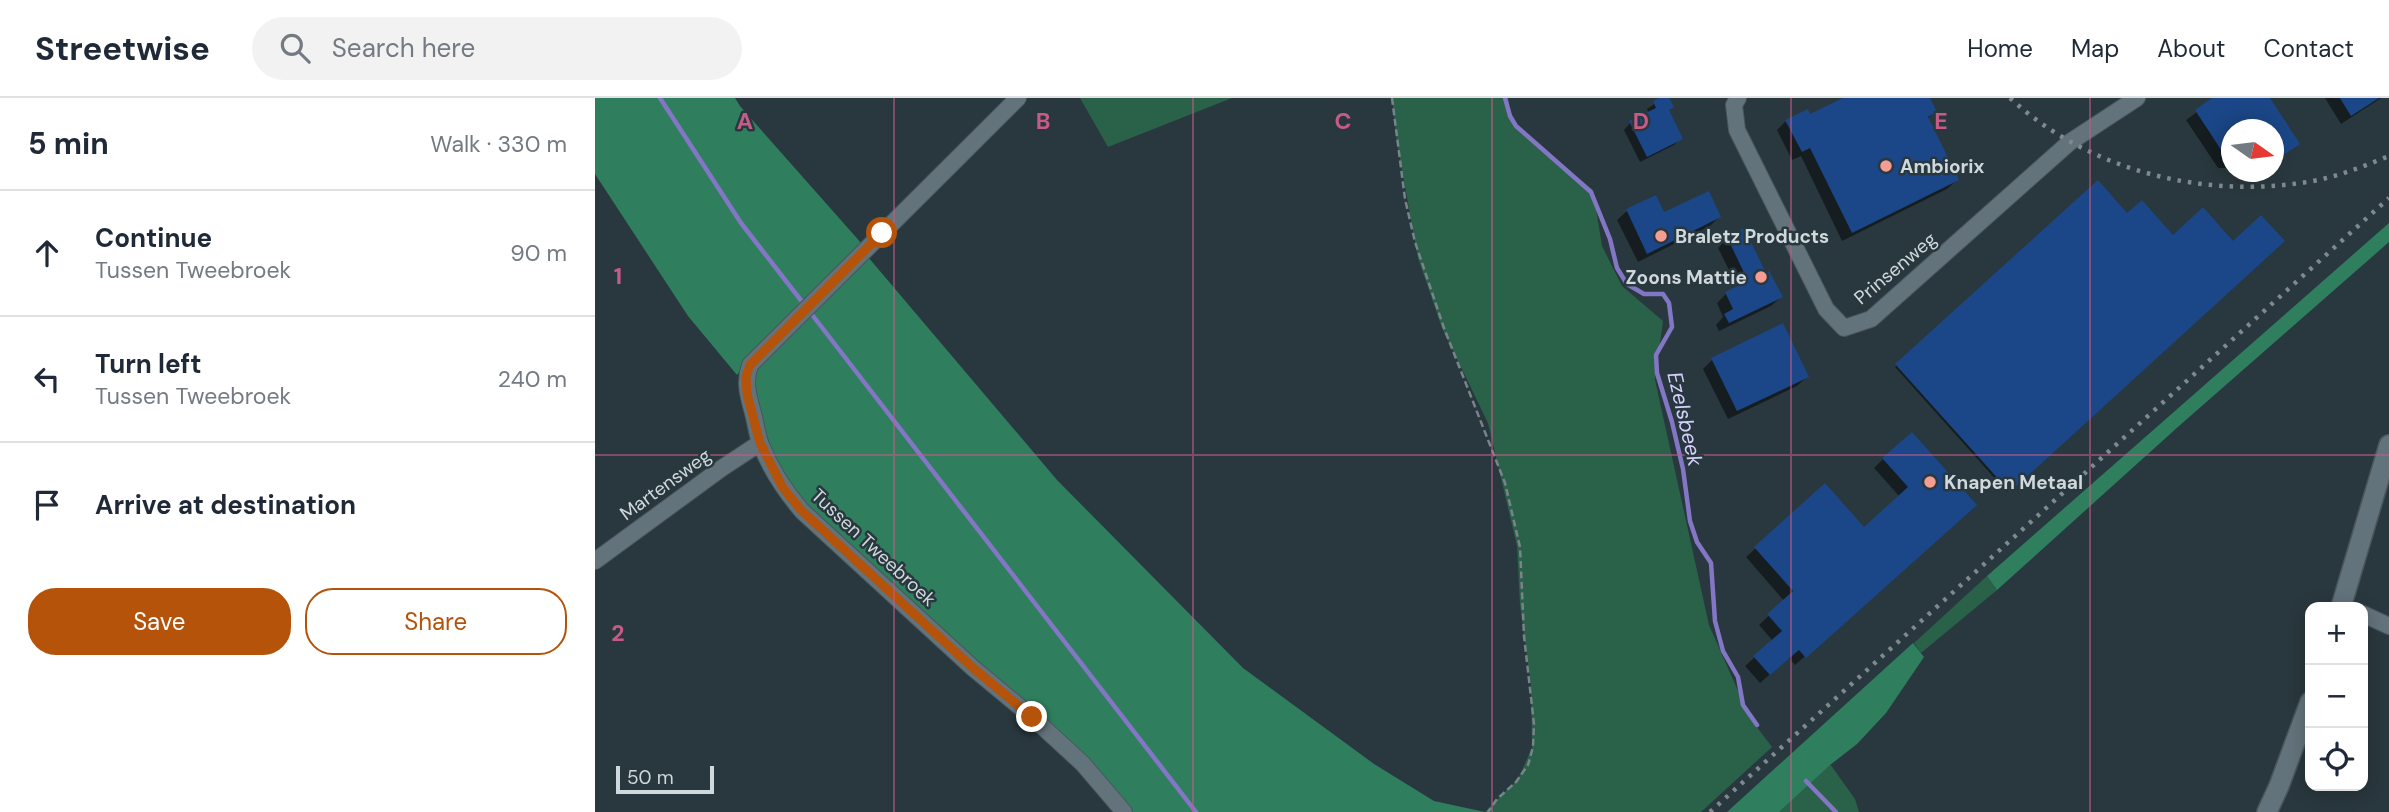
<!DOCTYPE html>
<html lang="en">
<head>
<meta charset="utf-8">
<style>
	body { margin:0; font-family:"DM Sans",sans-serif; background:#f2f2f3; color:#1f2937 }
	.controls { position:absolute; right:21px; bottom:21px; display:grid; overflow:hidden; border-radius:14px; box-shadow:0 4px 18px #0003 }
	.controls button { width:63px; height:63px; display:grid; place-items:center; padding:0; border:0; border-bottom:2px solid #e0e1e3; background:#fff; color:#1f2937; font:35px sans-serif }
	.compass { position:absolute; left:1626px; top:21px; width:63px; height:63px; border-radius:50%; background:#fff; box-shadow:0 4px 18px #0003; rotate:104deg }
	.scale { position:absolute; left:21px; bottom:18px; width:98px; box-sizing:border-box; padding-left:7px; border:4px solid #cfd8dc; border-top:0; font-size:19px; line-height:24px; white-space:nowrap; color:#cfd8dc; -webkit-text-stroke:5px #29383e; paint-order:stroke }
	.stop { position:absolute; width:21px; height:21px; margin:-16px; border:5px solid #b45309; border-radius:50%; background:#fff }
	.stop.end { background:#b45309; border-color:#fff; box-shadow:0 2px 7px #0008 }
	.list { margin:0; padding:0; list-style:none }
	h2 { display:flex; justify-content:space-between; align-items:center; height:91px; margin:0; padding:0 28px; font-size:30px }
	h2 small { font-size:23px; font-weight:400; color:#747a83 }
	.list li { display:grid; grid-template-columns:46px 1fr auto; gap:21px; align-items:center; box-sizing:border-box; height:126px; padding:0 28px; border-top:2px solid #e0e1e3 }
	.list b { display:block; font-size:26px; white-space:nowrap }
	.list p { margin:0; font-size:23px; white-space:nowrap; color:#747a83 }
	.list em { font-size:23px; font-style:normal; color:#747a83 }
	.actions { display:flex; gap:14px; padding:21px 28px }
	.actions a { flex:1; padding:16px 0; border:2px solid #b45309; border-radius:28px; text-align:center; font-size:24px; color:#b45309 }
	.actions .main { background:#b45309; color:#fff }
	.icon { flex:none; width:38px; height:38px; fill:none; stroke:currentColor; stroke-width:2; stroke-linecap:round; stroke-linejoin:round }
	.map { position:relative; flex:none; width:1794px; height:714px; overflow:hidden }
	header { display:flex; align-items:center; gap:42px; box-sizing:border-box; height:98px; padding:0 35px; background:#fff; border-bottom:2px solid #e0e1e3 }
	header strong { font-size:33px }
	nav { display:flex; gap:38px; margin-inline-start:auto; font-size:24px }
	.search { width:490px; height:63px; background:#f2f2f3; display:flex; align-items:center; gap:18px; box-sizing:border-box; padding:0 24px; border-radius:38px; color:#747a83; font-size:26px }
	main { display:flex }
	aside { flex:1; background:#fff }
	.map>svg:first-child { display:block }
</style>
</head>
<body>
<header>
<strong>Streetwise</strong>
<div class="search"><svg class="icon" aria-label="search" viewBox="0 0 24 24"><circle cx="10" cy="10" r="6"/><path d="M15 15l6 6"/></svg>Search here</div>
<nav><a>Home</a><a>Map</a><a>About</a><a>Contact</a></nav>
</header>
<main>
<aside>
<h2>5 min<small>Walk · 330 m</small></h2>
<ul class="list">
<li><svg class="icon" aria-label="ahead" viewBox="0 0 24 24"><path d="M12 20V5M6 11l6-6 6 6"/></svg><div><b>Continue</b><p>Tussen Tweebroek</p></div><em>90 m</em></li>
<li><svg class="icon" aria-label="left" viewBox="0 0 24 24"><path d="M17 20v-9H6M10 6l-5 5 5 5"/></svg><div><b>Turn left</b><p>Tussen Tweebroek</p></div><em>240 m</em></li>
<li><svg class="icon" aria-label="arrive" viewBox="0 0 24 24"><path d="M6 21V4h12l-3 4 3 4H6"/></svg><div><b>Arrive at destination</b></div></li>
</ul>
<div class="actions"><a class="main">Save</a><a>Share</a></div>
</aside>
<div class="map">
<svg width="1794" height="714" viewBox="0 0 1794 714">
	<rect width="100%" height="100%" fill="#29383e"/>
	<g fill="#2a6149">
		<polygon points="485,0 637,0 513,49"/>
		<polygon points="797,0 913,0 919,29 998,92 1007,148 1027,188 1068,223 1060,282 1114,527 1155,620 1177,649 1106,714 890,714 923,681 937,650 936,587 925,507 922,448 893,325 847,230 823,160 802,44"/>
		<polygon points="1392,478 1402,492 1326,555 1319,545"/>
		<polygon points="1235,666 1260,701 1264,714 1184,714"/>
	</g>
	<g fill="#2f7f5e">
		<polygon points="0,0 140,0 145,8 267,146 156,257 142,277 93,218 0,76"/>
		<polygon points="1794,125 1794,144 1584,328 1402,492 1392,478"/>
		<polygon points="273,159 462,382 648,570 779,666 839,703 890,714 536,714 295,490 192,388 172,348 156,291 159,271"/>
		<polygon points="1318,545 1329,559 1291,615 1262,646 1235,667 1184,714 1132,714"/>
	</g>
	<g fill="#0007">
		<polygon points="1068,0 1072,0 1072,13 1086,40 1079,47 1045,64 1029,32 1035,25 1054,16 1052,11"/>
		<polygon points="1252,0 1333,0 1340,14 1332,21 1362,82 1352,91 1247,143 1206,58 1197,62 1182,32 1191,23 1215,18"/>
		<polygon points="1621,0 1673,0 1703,46 1678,65 1678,32 1636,32 1636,70 1623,70 1591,22"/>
		<polygon points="1730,0 1786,0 1746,26"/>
		<polygon points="1503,85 1532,118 1577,139 1638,145 1688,143 1412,394 1300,269"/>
		<polygon points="1060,99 1068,116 1124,119 1115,128 1043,164 1022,122 1032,113"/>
		<polygon points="1133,140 1170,177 1186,199 1176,208 1124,233 1121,227 1128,219 1122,205 1131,196 1143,190 1123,150"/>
		<polygon points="1117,262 1212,279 1202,288 1133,321 1108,271"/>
		<polygon points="1288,361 1371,416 1200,567 1194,560 1165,585 1150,568 1178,543 1164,527 1189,503 1151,459 1230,388 1269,432 1305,399 1279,370"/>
	</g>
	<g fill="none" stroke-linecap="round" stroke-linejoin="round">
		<g stroke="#8376c5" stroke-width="4.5">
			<polyline points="65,0 146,125 208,205"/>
			<polyline points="910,0 915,18 921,28 996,94 1015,141 1022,170 1032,186 1049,196 1068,196 1074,205 1077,229 1061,257 1062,275 1077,324 1088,371 1095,423 1102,444 1116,465 1120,523 1128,553 1143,579 1148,607 1162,627"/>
			<polyline points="215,214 601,714"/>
			<polyline points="1211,683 1241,714"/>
		</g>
	</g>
	<g fill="#1b4788">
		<polygon points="1064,0 1074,0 1079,9 1074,12 1088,41 1052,59 1034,23 1061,10 1058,3"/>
		<polygon points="1248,0 1335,0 1342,14 1333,19 1364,82 1257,135 1215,50 1207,54 1190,22 1213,11 1215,16"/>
		<polygon points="1617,0 1675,0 1705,46 1678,64 1678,32 1636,32 1636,67 1600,12"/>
		<polygon points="1745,0 1784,0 1756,18"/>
		<polygon points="1503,82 1532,115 1547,102 1578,137 1608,109 1638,143 1666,117 1690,143 1415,394 1300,266"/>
		<polygon points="1114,93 1126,119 1052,156 1031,111 1061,97 1069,114"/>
		<polygon points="1149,130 1171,175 1174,173 1188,199 1134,225 1129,216 1138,211 1130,194 1153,183 1132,139"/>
		<polygon points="1188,225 1214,279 1142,313 1116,260"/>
		<polygon points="1317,334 1382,407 1211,560 1204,552 1175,577 1158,558 1187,533 1172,516 1198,493 1159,449 1230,385 1269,429 1313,389 1287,360"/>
	</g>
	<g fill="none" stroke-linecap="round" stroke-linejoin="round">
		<defs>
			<g id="minor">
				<path d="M423,0L155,267C149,284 153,297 158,315C161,326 162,337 166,347C176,372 190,393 207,413L378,570L437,619L488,666L529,714"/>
				<polyline points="1143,0 1139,7 1142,32 1231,211 1249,230 1276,221 1475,44 1542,0"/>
				<polyline points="0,463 127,370 165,345"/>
				<polyline points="1768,516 1794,528"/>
			</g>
			<g id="tertiary">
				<polyline points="1746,509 1794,347"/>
				<polyline points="1672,714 1684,688 1715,604"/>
			</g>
		</defs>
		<use href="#minor" stroke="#49565c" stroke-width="18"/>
		<use href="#tertiary" stroke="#49565c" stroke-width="22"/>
		<polyline stroke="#788489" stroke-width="2.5" stroke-dasharray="7 3.5" stroke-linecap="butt" points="797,0 810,101 820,144 849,230 910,385 925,449 929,538 939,626 938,649 933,667 921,684 902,701 893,714"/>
		<use href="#minor" stroke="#63737b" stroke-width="16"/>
		<use href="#tertiary" stroke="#63737b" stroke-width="19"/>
		<g stroke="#7e8a8f" stroke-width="4.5" stroke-dasharray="3.5 7" stroke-linecap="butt">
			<path d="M1415,0C1495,74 1612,102 1718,83C1745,78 1769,68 1794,58"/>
			<polyline points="1115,714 1794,100"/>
		</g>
	</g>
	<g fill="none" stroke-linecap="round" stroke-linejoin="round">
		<polyline stroke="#b45309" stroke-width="9" points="287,135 155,267 151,278 152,296 165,345 188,390 207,413 378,570 437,619"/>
	</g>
	<path fill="none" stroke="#c75b88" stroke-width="2" stroke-opacity="0.55" d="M299,0V714M598,0V714M897,0V714M1196,0V714M1495,0V714M0,357H1794"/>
	<g fill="#f59c93" stroke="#29383e" stroke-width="2.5">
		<circle cx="1291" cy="68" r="7"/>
		<circle cx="1066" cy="138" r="7"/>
		<circle cx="1166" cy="179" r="7"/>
		<circle cx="1335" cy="384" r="7"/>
	</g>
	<g text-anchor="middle" stroke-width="5" stroke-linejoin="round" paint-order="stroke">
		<g font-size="19" font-weight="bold" fill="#cfd8dc" stroke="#29383e" text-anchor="start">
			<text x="1305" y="75">Ambiorix</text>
			<text x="1080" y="145">Braletz Products</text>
			<text x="1152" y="186" text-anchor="end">Zoons Mattie</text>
			<text x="1349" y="391">Knapen Metaal</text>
		</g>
		<g font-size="19" fill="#cfd8dc" stroke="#29383e">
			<text transform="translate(1300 170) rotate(-40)" y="7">Prinsenweg</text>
			<text transform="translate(70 386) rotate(-36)" y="7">Martensweg</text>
			<text transform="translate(279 449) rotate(43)" y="7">Tussen Tweebroek</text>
		</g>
		<g font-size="21" font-style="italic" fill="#d5d0fb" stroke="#29383e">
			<text transform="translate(1090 321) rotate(77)" y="7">Ezelsbeek</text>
		</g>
	</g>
	<g font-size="23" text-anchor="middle" font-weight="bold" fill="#c75b88" stroke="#29383e" stroke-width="5" stroke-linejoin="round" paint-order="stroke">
		<text x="150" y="31">A</text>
		<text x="448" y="31">B</text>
		<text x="748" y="31">C</text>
		<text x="1046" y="31">D</text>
		<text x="1346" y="31">E</text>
		<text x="23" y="186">1</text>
		<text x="23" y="543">2</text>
	</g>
</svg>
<div class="controls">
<button>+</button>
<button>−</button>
<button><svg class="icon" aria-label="locate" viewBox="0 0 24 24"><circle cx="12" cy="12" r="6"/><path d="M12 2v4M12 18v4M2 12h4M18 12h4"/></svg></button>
</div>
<svg class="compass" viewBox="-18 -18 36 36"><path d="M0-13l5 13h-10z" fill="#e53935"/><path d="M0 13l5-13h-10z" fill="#747a83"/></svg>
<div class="scale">50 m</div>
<div class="stop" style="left:287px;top:135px"></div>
<div class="stop end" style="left:437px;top:619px"></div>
</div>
</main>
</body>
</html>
